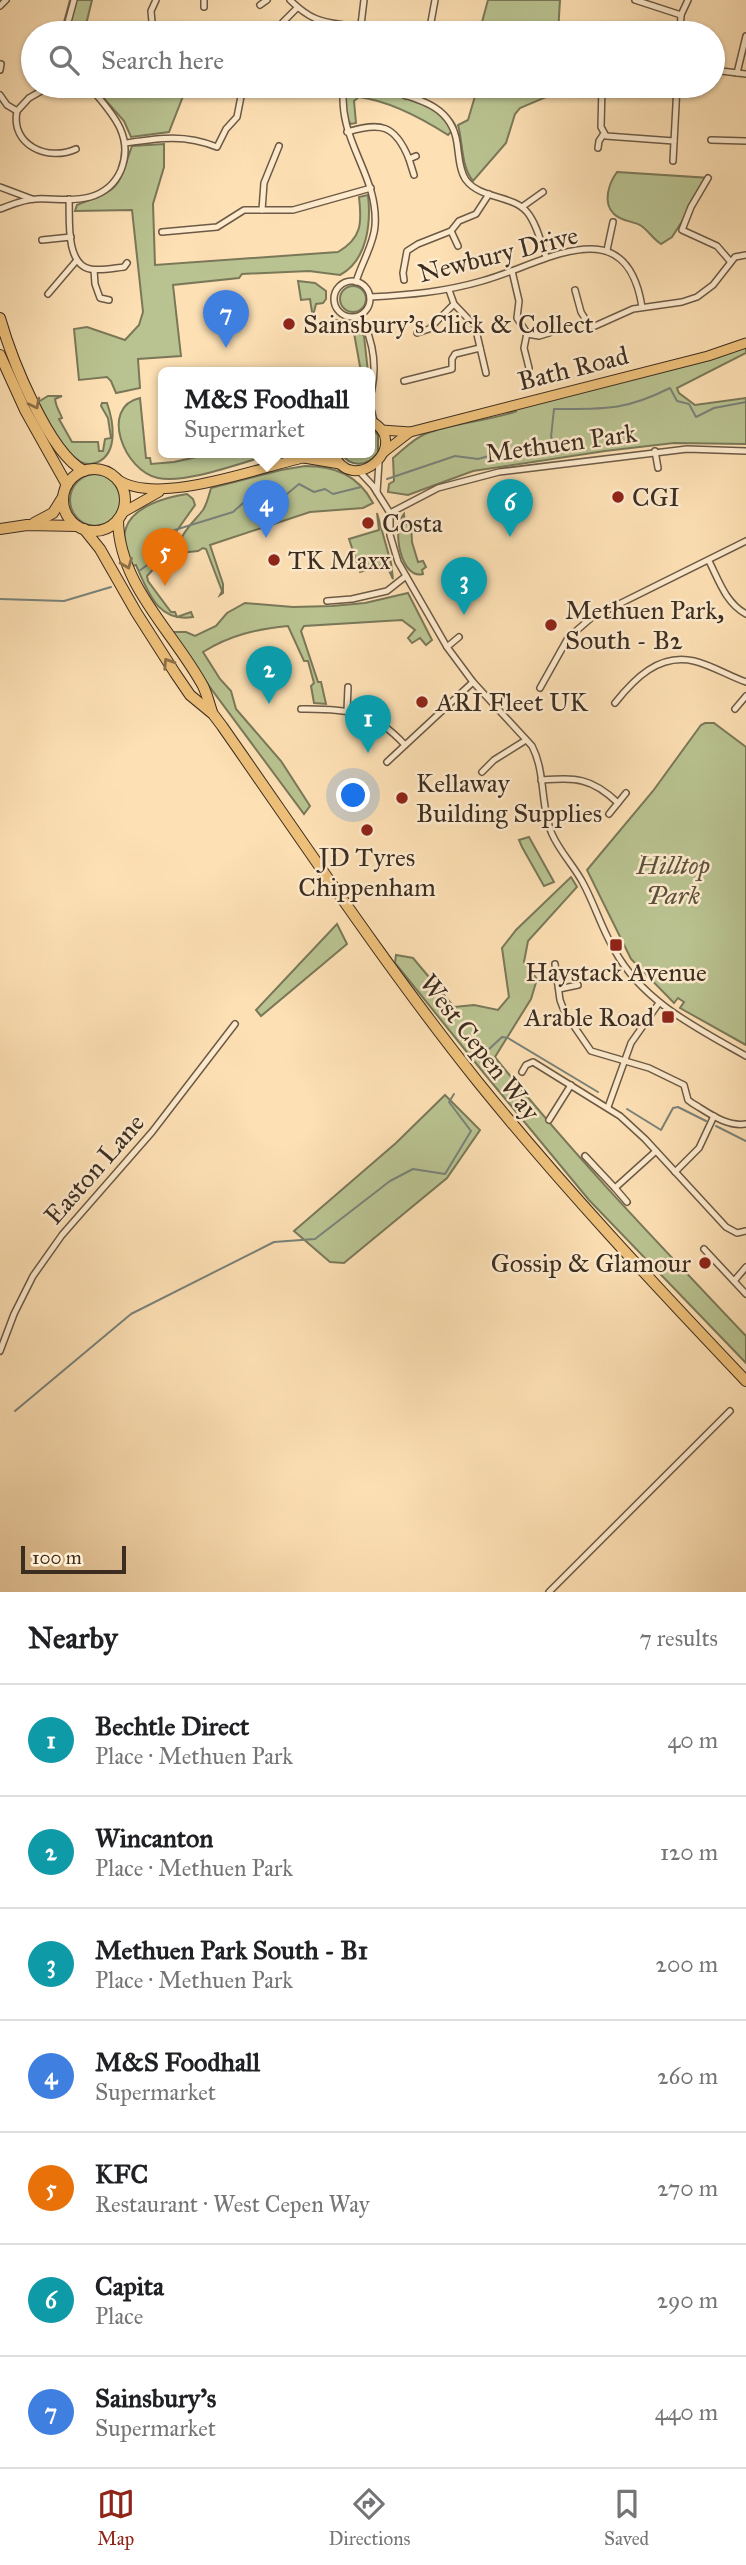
<!DOCTYPE html>
<html lang="en">
<head>
<meta charset="utf-8">
<style>
	body { margin:0; font-family:"IM FELL Great Primer",serif; background:#f6f6f6; color:#202124 }
	.scale { position:absolute; left:21px; bottom:18px; width:105px; box-sizing:border-box; padding-left:7px; border:4px solid #3c2d21; border-top:0; font-size:19px; line-height:24px; white-space:nowrap; color:#3c2d21; -webkit-text-stroke:5px #feebce; paint-order:stroke }
	.you { position:absolute; left:354px; top:796px; width:24px; height:24px; margin:-18px; border:5px solid #fff; border-radius:50%; background:#1a73e8; box-shadow:0 0 0 10px #1a73e833 }
	.badge { display:grid; place-items:center; width:46px; height:46px; border-radius:50%; background:#8f2418; color:#fff; font-size:23px; font-weight:700 }
	.pin { position:absolute; translate:-50% -58px; filter:drop-shadow(0 2px 4px #0008) }
	.pin::after { content:''; position:absolute; top:37px; width:24px; height:21px; background:inherit; clip-path:polygon(0 0,100% 0,50% 100%) }
	.popup { position:absolute; left:158px; top:367px; width:217px; height:91px; box-sizing:border-box; display:grid; place-content:center; border-radius:10px; background:#fff; filter:drop-shadow(0 2px 5px #0005); font-size:23px; white-space:nowrap; color:#757577 }
	.popup b { font-size:26px; color:#202124 }
	.popup::after { content:''; position:absolute; left:50%; top:100%; margin-left:-14px; border:14px solid transparent; border-top-color:#fff }
	.list { margin:0; padding:0; list-style:none }
	h2 { display:flex; justify-content:space-between; align-items:center; height:91px; margin:0; padding:0 28px; font-size:30px }
	h2 small { font-size:23px; font-weight:400; color:#757577 }
	.list li { display:grid; grid-template-columns:46px 1fr auto; gap:21px; align-items:center; box-sizing:border-box; height:112px; padding:0 28px; border-top:2px solid #e0e0e0 }
	.list b { display:block; font-size:26px; white-space:nowrap }
	.list p { margin:0; font-size:23px; white-space:nowrap; color:#757577 }
	.list em { font-size:23px; font-style:normal; color:#757577 }
	.icon { flex:none; width:38px; height:38px; fill:none; stroke:currentColor; stroke-width:2; stroke-linecap:round; stroke-linejoin:round }
	.map { position:relative; flex:none; width:746px; height:1592px; overflow:hidden }
	.search { position:absolute; background:#fff; box-shadow:0 2px 5px #0004; left:21px; right:21px; top:21px; height:77px; display:flex; align-items:center; gap:18px; box-sizing:border-box; padding:0 24px; border-radius:38px; color:#757577; font-size:26px }
	.sheet { height:875px; background:#fff }
	nav { display:flex; justify-content:space-around; align-items:center; box-sizing:border-box; height:98px; border-top:2px solid #e0e0e0; background:#fff; font-size:19px; color:#757577 }
	nav a { display:grid; justify-items:center; gap:4px }
	nav .on { color:#8f2418 }
	.map>svg:first-child { display:block }
</style>
</head>
<body>
<div class="map">
<svg width="746" height="1592" viewBox="0 0 746 1592">
	<rect width="100%" height="100%" fill="#fde0b4"/>
	<filter id="stains"><feTurbulence type="fractalNoise" baseFrequency=".00286" numOctaves="4"/><feColorMatrix values="0 0 0 0 .2 0 0 0 0 .09 0 0 0 0 .02 0 0 0 .5 -.17"/></filter>
	<radialGradient id="worn" r=".72"><stop offset=".6" stop-color="#630" stop-opacity="0"/><stop offset="1" stop-color="#630" stop-opacity=".3"/></radialGradient>
	<g fill="#b9c391" stroke="#7a7859" stroke-width="2">
		<polygon points="70,0 92,0 84,33 61,33"/>
		<polygon points="488,0 560,0 558,33 479,33"/>
		<polygon points="93,86 187,86 169,132 131,137 124,121"/>
		<path d="M314,86C336,86 359,84 381,86C401,87 448,107 456,127L448,135C423,119 389,101 359,97L354,101L356,123L351,124L342,114L341,92Z"/>
		<path d="M478,86H571L570,96L560,91L520,108L515,114L506,143L473,181C461,167 463,143 458,125L468,120Z"/>
		<path d="M164,144V167L153,204L155,265L338,252C362,238 362,223 359,197L368,195C371,222 368,260 340,275L309,271L242,274L239,278L173,285L181,356L138,359L140,388L116,393L111,381L107,377L79,380L74,329L87,327L125,340L139,325L143,312L132,210L75,211L77,205C122,187 116,191 132,146Z"/>
		<path d="M617,172L710,178L672,237L661,244C653,239 648,230 640,225C632,221 621,221 614,214C602,203 609,183 617,172Z"/>
		<polygon points="298,281 315,283 326,291 326,299 323,303 316,304 314,312 312,312 310,299 301,300"/>
		<circle cx="353" cy="299" r="13"/>
		<path d="M337,320L353,326L364,336L368,372H361L354,333C344,325 333,336 323,327L328,322Z"/>
		<path d="M743,347L746,348V353L677,388L679,393L695,405L746,398V444L674,443L605,451L473,471L408,495L388,492L389,484L394,481L393,458C403,450 413,439 425,434C454,422 487,422 517,411L495,413Z"/>
		<path d="M48,396H62L55,399C56,408 60,412 62,418L59,419L72,442H98L99,451H103L105,439L111,438L108,418L101,406L102,403H107C113,420 119,452 98,462C91,465 84,465 78,460C59,448 48,421 38,402Z"/>
		<path d="M140,398L146,458H150L151,464L174,462L219,452H280C248,460 189,484 158,478C124,471 99,407 140,398Z"/>
		<path d="M369,425L378,435V453C367,467 350,468 340,452H369Z"/>
		<path d="M305,466C335,466 358,475 373,503L363,508L310,512L210,545L223,584V593L220,595L222,591L206,549L203,548L198,551L180,553C176,536 194,522 203,510C207,504 209,495 211,488L281,470Z"/>
		<circle cx="96" cy="500" r="26"/>
		<path d="M187,494L193,499L195,505L171,539L170,558L163,560L167,565H157L147,576L148,581L171,612H175L177,617L191,612L193,617C158,623 148,592 136,565L132,566C128,555 121,540 126,528C133,506 167,497 187,494Z"/>
		<polygon points="377,513 391,563 393,579 386,564 360,572 349,539 379,530"/>
		<path d="M404,514L405,524H411L412,542L418,562L423,561L426,567L422,570L423,574C401,580 391,529 404,514Z"/>
		<path d="M408,593L432,640L426,645L420,638L412,643L408,638L415,630L402,620L304,626L301,631L318,682H321L326,704L314,703L311,686L314,683L308,661H304L288,626C257,629 230,635 203,652L220,679L231,691L236,709L281,761L310,806L304,814L169,632H186L195,636L216,626L227,613L245,603L293,607L332,606L365,603Z"/>
		<polygon points="705,723 714,723 746,747 746,1045 680,1008 684,1002 678,998 674,1003 631,959 587,870 653,791 701,725"/>
		<polygon points="529,837 554,882 544,886 522,847 519,840"/>
		<path d="M571,877L577,887L528,941L524,962L537,979L531,999L495,1057C573,1155 660,1245 746,1336V1363L589,1200L483,1072L395,963L396,955L413,958L454,1007L474,1005L498,1010L509,997L502,948L516,930Z"/>
		<polygon points="337,924 347,944 261,1016 256,1010"/>
		<polygon points="445,1095 480,1130 447,1178 344,1263 330,1262 294,1231 396,1143"/>
	</g>
	<g fill="none" stroke-linecap="round" stroke-linejoin="round">
		<g stroke="#79827a" stroke-width="2">
			<path d="M387,479L455,456L478,459L499,453L551,448L555,442L551,437L554,409C604,409 624,411 670,388L677,401L689,404L696,417L714,408L746,402"/>
			<polyline points="139,571 150,563 148,543 152,537 233,512 251,496 264,498 275,489 281,499 299,484 314,492 325,489 333,494 361,487"/>
			<polyline points="0,599 64,601 111,587"/>
			<polyline points="487,1051 502,1037 508,1038 598,1092"/>
			<polyline points="627,1109 661,1130 673,1108 678,1107 706,1121"/>
			<polyline points="716,1126 746,1141"/>
			<polyline points="15,1411 131,1314 274,1242 315,1239 390,1181 413,1169 445,1174 471,1131 449,1102 454,1094"/>
		</g>
		<defs>
			<g id="street">
				<path d="M290,0C316,26 328,21 361,28"/>
				<polyline points="635,0 681,15"/>
				<polyline points="260,5 267,0"/>
				<polyline points="0,6 6,0"/>
				<polyline points="204,7 204,0"/>
				<polyline points="65,33 74,0"/>
				<polyline points="153,33 151,11 156,0"/>
				<polyline points="277,33 283,22 297,8"/>
				<polyline points="360,33 364,0"/>
				<polyline points="429,33 435,0"/>
				<polyline points="680,33 681,15 688,0"/>
				<polyline points="0,70 1,64"/>
				<polyline points="713,70 746,74"/>
				<polyline points="737,73 746,36"/>
				<path d="M50,86L29,98L17,111C10,145 48,162 76,149"/>
				<path d="M344,86C336,139 379,175 375,226C374,244 361,264 356,282"/>
				<path d="M375,86C410,98 451,101 457,143C459,155 459,170 466,180C480,199 513,195 527,212C537,224 541,243 546,257"/>
				<polyline points="602,86 601,127 606,136 674,141"/>
				<polyline points="0,95 7,105 17,111"/>
				<polyline points="406,96 410,86"/>
				<path d="M347,132C380,122 395,124 409,159L416,156"/>
				<polyline points="711,140 746,141"/>
				<path d="M126,143C160,138 184,134 217,147L226,129L237,117L243,86"/>
				<polyline points="598,148 599,141 603,135"/>
				<polyline points="409,159 414,175"/>
				<polyline points="673,161 677,86"/>
				<polyline points="708,178 691,207 682,230 717,246 730,261"/>
				<polyline points="0,187 32,199"/>
				<path d="M69,199C70,218 65,264 90,269C101,271 114,268 124,267L127,263"/>
				<polyline points="522,207 543,192"/>
				<path d="M0,209C11,205 24,199 36,199C53,198 73,202 90,197C104,193 115,184 121,170C135,135 110,111 89,86"/>
				<polyline points="262,210 264,183 279,146"/>
				<polyline points="451,231 458,246"/>
				<polyline points="162,232 217,227 244,210 293,210 371,188"/>
				<polyline points="42,240 71,237"/>
				<polyline points="607,250 613,222"/>
				<polyline points="94,270 95,284 100,298 109,300"/>
				<polyline points="512,271 519,301 517,318 527,333 524,348 529,368"/>
				<polyline points="404,280 403,273 407,251 418,244 451,231 459,221 476,214 489,194"/>
				<circle cx="352" cy="299" r="18"/>
				<polyline points="449,290 454,304 475,326 486,373"/>
				<polyline points="575,290 581,312 589,325 595,326 633,309 682,302 697,297 713,285 735,257 746,255"/>
				<polyline points="48,294 77,260"/>
				<path d="M370,297C409,295 444,292 482,281C542,265 626,205 642,307"/>
				<path d="M360,316C375,343 378,371 369,401"/>
				<polyline points="417,333 429,329 454,304"/>
				<polyline points="527,334 539,336 549,333"/>
				<polyline points="404,381 452,369 452,359 455,354 480,348"/>
				<polyline points="369,401 374,421"/>
				<polyline points="655,451 658,468"/>
				<path d="M358,470L373,486L390,513V535L398,562L447,647L473,682L532,746C546,773 540,806 552,834C560,852 574,866 583,883C595,905 602,930 615,951C643,1002 697,1028 746,1056"/>
				<polyline points="377,492 379,462"/>
				<polyline points="390,513 438,488 499,472 687,449 746,451"/>
				<path d="M709,561C719,581 726,603 746,614"/>
				<polyline points="327,601 352,599 387,591 406,576"/>
				<polyline points="447,647 459,637"/>
				<polyline points="540,688 568,638 591,618 746,541"/>
				<path d="M615,703C634,679 659,653 694,661C711,665 729,676 746,682"/>
				<path d="M301,709C348,710 372,709 405,745"/>
				<polyline points="735,709 746,696"/>
				<polyline points="347,711 348,687"/>
				<polyline points="387,762 473,682"/>
				<polyline points="482,772 494,760 526,740"/>
				<path d="M541,780C576,778 591,777 618,803"/>
				<polyline points="609,814 626,793"/>
				<path d="M555,964L560,1000L565,1013L591,1051L649,1068L684,1085L688,1100L692,1103C709,1113 726,1127 746,1124"/>
				<polyline points="559,989 578,985"/>
				<polyline points="522,1072 526,1065 533,1062 620,1116 645,1139 726,1227 737,1233 746,1231"/>
				<polyline points="608,1107 631,1043 659,1003"/>
				<polyline points="549,1120 571,1085"/>
				<polyline points="585,1156 615,1188 656,1151"/>
				<polyline points="675,1172 699,1148 714,1116"/>
				<polyline points="615,1188 627,1202"/>
				<polyline points="704,1249 746,1294"/>
				<polyline points="734,1281 746,1267"/>
				<polyline points="0,1351 14,1314 33,1276 62,1235 152,1132 235,1024"/>
				<polyline points="549,1592 730,1411"/>
			</g>
			<g id="primary">
				<polyline points="382,430 410,432 708,356 746,343"/>
				<path d="M333,452C351,500 416,443 369,420"/>
				<polyline points="384,452 410,432"/>
				<polyline points="304,458 340,464"/>
				<path d="M117,479C156,507 257,468 303,458L314,452"/>
				<polyline points="122,513 159,492"/>
			</g>
			<g id="highway">
				<path d="M0,318C11,357 48,452 84,471"/>
				<polyline points="0,355 25,410 67,485"/>
				<circle cx="94" cy="500" r="31"/>
				<path d="M118,520C119,586 174,632 203,686C207,694 209,703 212,712"/>
				<polyline points="34,523 53,513 63,497"/>
				<polyline points="0,529 27,525 77,526"/>
				<path d="M84,529L100,549L136,612L175,673L190,695L213,714L222,726C306,846 387,968 478,1082C562,1186 654,1284 746,1381"/>
			</g>
		</defs>
		<use href="#street" stroke="#6c5a46" stroke-width="8"/>
		<use href="#primary" stroke="#3c2d21" stroke-width="11"/>
		<use href="#highway" stroke="#3c2d21" stroke-width="12"/>
		<use href="#street" stroke="#feebce" stroke-width="5"/>
		<use href="#primary" stroke="#eec07a" stroke-width="9"/>
		<use href="#highway" stroke="#eec07a" stroke-width="10"/>
	</g>
	<defs><path id="oneway-chevron" d="M-2-3.5L2.5 0L-2 3.5" fill="none" stroke-width="1.6" stroke-linecap="round" stroke-linejoin="round" transform="scale(1.75)"/></defs>
	<g stroke="#8c6f49">
		<use href="#oneway-chevron" transform="translate(35 404) rotate(63)"/>
		<use href="#oneway-chevron" transform="translate(127 564) rotate(68)"/>
		<use href="#oneway-chevron" transform="translate(168 663) rotate(-123)"/>
	</g>
	<g fill="#8f2418" stroke="#feebce" stroke-width="2.5">
		<circle cx="289" cy="324" r="7"/>
		<circle cx="618" cy="497" r="7"/>
		<circle cx="368" cy="523" r="7"/>
		<circle cx="274" cy="560" r="7"/>
		<circle cx="551" cy="625" r="7"/>
		<circle cx="422" cy="702" r="7"/>
		<circle cx="402" cy="798" r="7"/>
		<circle cx="367" cy="830" r="7"/>
		<rect x="609" y="938" width="14" height="14" rx="3.5"/>
		<rect x="661" y="1010" width="14" height="14" rx="3.5"/>
		<circle cx="705" cy="1263" r="7"/>
	</g>
	<g text-anchor="middle" stroke-width="5" stroke-linejoin="round" paint-order="stroke">
		<g font-size="26" fill="#3c2d21" stroke="#feebce">
			<text transform="translate(498 254) rotate(-14)" y="9">Newbury Drive</text>
			<text transform="translate(573 368) rotate(-14)" y="9">Bath Road</text>
			<text transform="translate(561 443) rotate(-8)" y="9">Methuen Park</text>
			<text transform="translate(480 1047) rotate(52)" y="9">West Cepen Way</text>
			<text transform="translate(94 1169) rotate(-49)" y="9">Easton Lane</text>
		</g>
		<g font-size="26" fill="#3c2d21" stroke="#feebce" text-anchor="start">
			<text x="303" y="333">Sainsbury's Click &amp; Collect</text>
			<text x="632" y="506">CGI</text>
			<text x="382" y="532">Costa</text>
			<text x="288" y="569">TK Maxx</text>
			<text x="565" y="619">Methuen Park,<tspan x="565" dy="30">South - B2</tspan></text>
			<text x="436" y="711">ARI Fleet UK</text>
			<text x="416" y="792">Kellaway<tspan x="416" dy="30">Building Supplies</tspan></text>
			<text x="367" y="866" text-anchor="middle">JD Tyres<tspan x="367" dy="30">Chippenham</tspan></text>
			<text x="616" y="981" text-anchor="middle">Haystack Avenue</text>
			<text x="654" y="1026" text-anchor="end">Arable Road</text>
			<text x="691" y="1272" text-anchor="end">Gossip &amp; Glamour</text>
		</g>
		<g font-size="26" font-style="italic" fill="#5b523d" stroke="#feebce">
			<text x="673" y="874">Hilltop<tspan x="673" dy="30">Park</tspan></text>
		</g>
	</g>
	<rect width="100%" height="100%" filter="url(#stains)"/>
	<rect width="100%" height="100%" fill="url(#worn)"/>
</svg>
<div class="scale">100 m</div>
<div class="you"></div>
<div class="pin badge" style="left:368px;top:753px;background:#0f9aa8">1</div>
<div class="pin badge" style="left:269px;top:704px;background:#0f9aa8">2</div>
<div class="pin badge" style="left:464px;top:615px;background:#0f9aa8">3</div>
<div class="pin badge" style="left:266px;top:538px;background:#3f7fe0">4</div>
<div class="popup"><b>M&amp;S Foodhall</b>Supermarket</div>
<div class="pin badge" style="left:165px;top:586px;background:#e8710a">5</div>
<div class="pin badge" style="left:510px;top:537px;background:#0f9aa8">6</div>
<div class="pin badge" style="left:226px;top:348px;background:#3f7fe0">7</div>
<div class="search"><svg class="icon" aria-label="search" viewBox="0 0 24 24"><circle cx="10" cy="10" r="6"/><path d="M15 15l6 6"/></svg>Search here</div>
</div>
<section class="sheet">
<h2>Nearby<small>7 results</small></h2>
<ul class="list">
<li><span class="badge" style="background:#0f9aa8">1</span><div><b>Bechtle Direct</b><p>Place · Methuen Park</p></div><em>40 m</em></li>
<li><span class="badge" style="background:#0f9aa8">2</span><div><b>Wincanton</b><p>Place · Methuen Park</p></div><em>120 m</em></li>
<li><span class="badge" style="background:#0f9aa8">3</span><div><b>Methuen Park South - B1</b><p>Place · Methuen Park</p></div><em>200 m</em></li>
<li><span class="badge" style="background:#3f7fe0">4</span><div><b>M&amp;S Foodhall</b><p>Supermarket</p></div><em>260 m</em></li>
<li><span class="badge" style="background:#e8710a">5</span><div><b>KFC</b><p>Restaurant · West Cepen Way</p></div><em>270 m</em></li>
<li><span class="badge" style="background:#0f9aa8">6</span><div><b>Capita</b><p>Place</p></div><em>290 m</em></li>
<li><span class="badge" style="background:#3f7fe0">7</span><div><b>Sainsbury's</b><p>Supermarket</p></div><em>440 m</em></li>
</ul>
</section>
<nav>
<a class="on"><svg class="icon" aria-label="map" viewBox="0 0 24 24"><path d="M3 6l6-2 6 2 6-2v14l-6 2-6-2-6 2zM9 4v14M15 6v14"/></svg>Map</a>
<a><svg class="icon" aria-label="directions" viewBox="0 0 24 24"><path d="M12 3l9 9-9 9-9-9zM9 14v-3h6M13 9l2 2-2 2"/></svg>Directions</a>
<a><svg class="icon" aria-label="saved" viewBox="0 0 24 24"><path d="M7 4h10v16l-5-4-5 4z"/></svg>Saved</a>
</nav>
</body>
</html>
